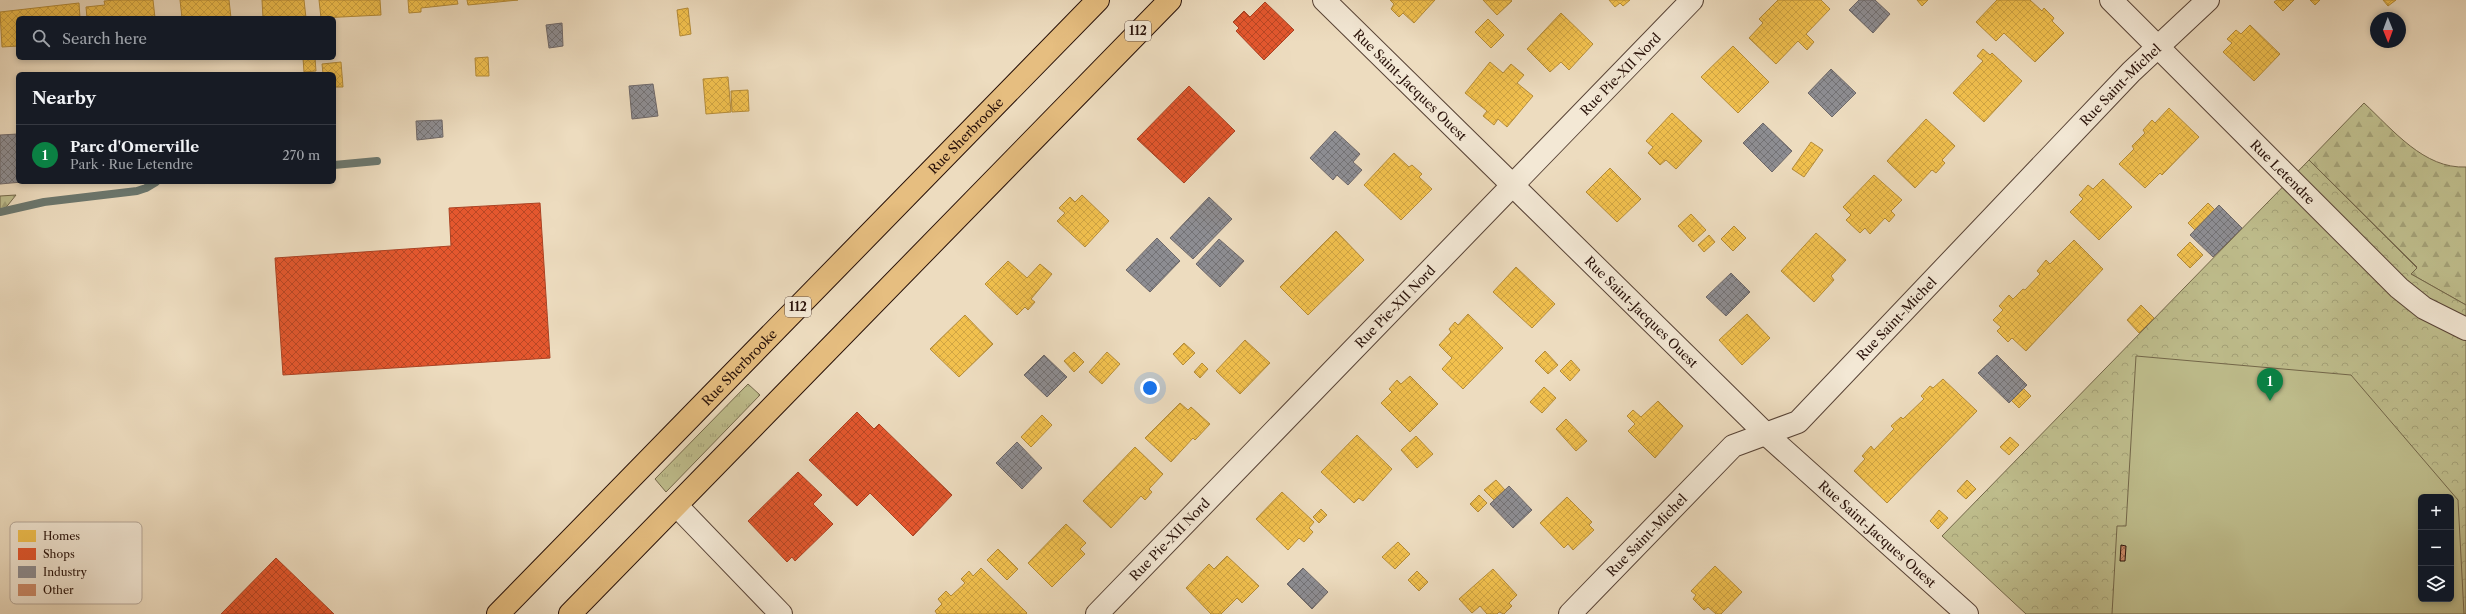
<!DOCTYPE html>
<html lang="en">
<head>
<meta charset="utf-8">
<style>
	body { margin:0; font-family:"Libre Caslon Text",serif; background:#20242c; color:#f1f3f6 }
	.controls { position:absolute; right:12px; bottom:12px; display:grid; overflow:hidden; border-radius:6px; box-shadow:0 2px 6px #0003 }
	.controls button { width:36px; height:36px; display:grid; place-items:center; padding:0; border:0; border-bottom:1px solid #363941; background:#171b24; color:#f1f3f6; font:20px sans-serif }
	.compass { position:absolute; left:2370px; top:12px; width:36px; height:36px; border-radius:50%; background:#171b24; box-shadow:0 2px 6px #0003; rotate:179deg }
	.you { position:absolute; left:1150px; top:388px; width:14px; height:14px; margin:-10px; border:3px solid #fff; border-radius:50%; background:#1a73e8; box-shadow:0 0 0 6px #1a73e833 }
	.badge { display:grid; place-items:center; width:26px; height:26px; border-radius:50%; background:#0b8043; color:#fff; font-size:13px; font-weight:700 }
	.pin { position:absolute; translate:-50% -33px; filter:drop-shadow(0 1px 2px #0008) }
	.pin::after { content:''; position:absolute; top:21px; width:14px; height:12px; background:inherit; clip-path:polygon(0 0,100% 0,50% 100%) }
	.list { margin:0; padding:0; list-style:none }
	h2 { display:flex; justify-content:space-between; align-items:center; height:52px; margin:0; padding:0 16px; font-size:17px }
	h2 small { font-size:13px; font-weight:400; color:#9ea1a6 }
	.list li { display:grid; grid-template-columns:26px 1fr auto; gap:12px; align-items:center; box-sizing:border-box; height:60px; padding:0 16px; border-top:1px solid #363941 }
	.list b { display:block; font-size:15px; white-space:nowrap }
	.list p { margin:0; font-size:13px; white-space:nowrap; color:#9ea1a6 }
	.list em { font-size:13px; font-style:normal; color:#9ea1a6 }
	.icon { flex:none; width:22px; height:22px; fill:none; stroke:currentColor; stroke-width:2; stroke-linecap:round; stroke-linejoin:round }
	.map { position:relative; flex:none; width:2466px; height:614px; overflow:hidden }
	.search { position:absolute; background:#171b24; box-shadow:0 2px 6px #0003; left:16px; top:16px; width:320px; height:44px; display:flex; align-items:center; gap:10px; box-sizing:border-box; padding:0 14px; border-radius:6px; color:#9ea1a6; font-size:15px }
	.panel { position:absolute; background:#171b24; box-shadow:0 2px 6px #0003; left:16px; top:72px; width:320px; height:112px; border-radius:6px }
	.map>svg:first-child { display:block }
</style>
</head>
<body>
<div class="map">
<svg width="2466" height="614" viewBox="0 0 2466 614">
	<defs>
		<pattern id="grass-tufts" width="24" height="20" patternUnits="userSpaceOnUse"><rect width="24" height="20" fill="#bfbe8d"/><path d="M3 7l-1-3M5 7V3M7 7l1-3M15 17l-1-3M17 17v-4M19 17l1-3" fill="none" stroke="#a4a278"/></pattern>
		<pattern id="forest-firs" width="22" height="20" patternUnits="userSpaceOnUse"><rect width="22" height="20" fill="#bfbe8d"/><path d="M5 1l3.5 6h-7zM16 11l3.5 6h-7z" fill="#a4a278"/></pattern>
		<pattern id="park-crowns" width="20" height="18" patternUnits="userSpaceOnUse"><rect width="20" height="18" fill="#bfbe8d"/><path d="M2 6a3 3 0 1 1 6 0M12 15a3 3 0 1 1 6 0" fill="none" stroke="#a4a278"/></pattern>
		<pattern id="homes-cross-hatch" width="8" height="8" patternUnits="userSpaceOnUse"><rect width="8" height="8" fill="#f2c14e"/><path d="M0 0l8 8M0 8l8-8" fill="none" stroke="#d0a543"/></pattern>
		<pattern id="shops-cross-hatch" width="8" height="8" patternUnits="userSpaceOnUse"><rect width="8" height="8" fill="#e4572e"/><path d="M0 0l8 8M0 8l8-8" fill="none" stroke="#b94725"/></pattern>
		<pattern id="industry-cross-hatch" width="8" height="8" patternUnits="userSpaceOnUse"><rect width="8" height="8" fill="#8d8d92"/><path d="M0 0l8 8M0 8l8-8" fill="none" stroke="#737275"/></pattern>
		<pattern id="building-cross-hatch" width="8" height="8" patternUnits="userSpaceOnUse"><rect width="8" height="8" fill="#cc8b69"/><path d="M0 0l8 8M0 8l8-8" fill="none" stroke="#a67054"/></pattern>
	</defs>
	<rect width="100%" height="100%" fill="#eddcbf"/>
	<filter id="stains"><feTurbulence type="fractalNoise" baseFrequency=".005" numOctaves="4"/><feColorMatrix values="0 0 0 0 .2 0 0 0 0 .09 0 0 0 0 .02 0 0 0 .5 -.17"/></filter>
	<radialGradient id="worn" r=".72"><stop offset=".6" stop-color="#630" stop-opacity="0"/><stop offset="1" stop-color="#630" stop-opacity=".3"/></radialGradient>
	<polygon fill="url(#grass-tufts)" stroke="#73674a" points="748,384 760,395 666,492 655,479"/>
	<g fill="url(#forest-firs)" stroke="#73674a">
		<path d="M2364,103C2393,130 2424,169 2466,167V305L2411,274L2417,267L2309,160Z"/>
		<polygon points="16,195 0,215 0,196"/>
	</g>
	<path fill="url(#park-crowns)" stroke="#73674a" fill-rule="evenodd" d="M2309,160L2417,268L2411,274L2466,305V614H2026L1942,536ZM2421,497H2451V599H2421Z"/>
	<path fill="#bfbe8d" stroke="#73674a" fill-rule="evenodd" d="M2136,356L2351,375L2458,500L2464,614H2112L2117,526H2126ZM2421,497H2451V599H2421Z"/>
	<g fill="url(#homes-cross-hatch)" stroke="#b58c39">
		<polygon points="115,0 153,0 155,18 87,18 86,7 105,5 104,1"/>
		<polygon points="180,0 229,0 231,18 182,18"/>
		<polygon points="262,0 304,0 306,18 263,18"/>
		<polygon points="319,0 380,0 381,15 321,18"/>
		<polygon points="408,0 457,0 458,4 421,8 421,12 409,13"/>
		<polygon points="467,0 518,0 468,5"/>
		<polygon points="1390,0 1435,0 1414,23 1403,13 1399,17 1391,9 1394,4"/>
		<polygon points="1483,0 1511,0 1512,1 1497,15"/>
		<polygon points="1609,0 1630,0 1623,6 1620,3 1615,7"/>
		<polygon points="1778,0 1821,0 1830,9 1806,34 1814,42 1807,50 1798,41 1776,64 1749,38 1763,23 1759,19"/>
		<polygon points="1917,0 1928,0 1922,6"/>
		<polygon points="1997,0 2030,0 2042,11 2044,8 2054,18 2052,21 2064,33 2035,62 2004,33 1996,41 1976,22"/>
		<polygon points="2277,0 2294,0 2283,11 2274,2"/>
		<polygon points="2310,0 2320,0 2315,5"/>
		<polygon points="2383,0 2396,0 2388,6"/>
		<polygon points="79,3 80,18 18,18 18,46 2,47 0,12"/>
		<polygon points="688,8 691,34 680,36 677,10"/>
		<polygon points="1561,13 1593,44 1569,70 1561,62 1550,72 1527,49"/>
		<polygon points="1488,19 1504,35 1491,48 1475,32"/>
		<polygon points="2250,25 2280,54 2254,81 2223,52 2232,43 2227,39 2236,30 2241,34"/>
		<polygon points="1733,46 1769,82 1738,113 1701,77"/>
		<polygon points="1983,49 1990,55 1992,53 2022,81 1984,122 1953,93 1983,61 1977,56"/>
		<polygon points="488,57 489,76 476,76 475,58"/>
		<polygon points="303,58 315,58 316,71 304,72"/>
		<polygon points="341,62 343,87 334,87 334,74 323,74 322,64"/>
		<polygon points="1490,62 1503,73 1511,64 1524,75 1517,83 1533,96 1507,127 1498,119 1494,125 1483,116 1487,111 1465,93"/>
		<polygon points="728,77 731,112 706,114 703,79"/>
		<polygon points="748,90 749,111 732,112 731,91"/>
		<polygon points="2169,108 2199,137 2162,175 2160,173 2145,188 2119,164 2134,149 2132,146 2145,133 2143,130 2152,120 2155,123"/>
		<polygon points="1672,113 1702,141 1676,169 1666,160 1660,165 1648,153 1653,147 1646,141"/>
		<polygon points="1926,119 1955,146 1942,160 1945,163 1936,173 1932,170 1915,188 1887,161"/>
		<polygon points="1811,142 1823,150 1804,177 1792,169"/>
		<polygon points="1394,153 1409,167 1412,165 1422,174 1419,177 1432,189 1401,220 1364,185"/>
		<polygon points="1610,168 1641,199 1617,222 1586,192"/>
		<polygon points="1874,175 1902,200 1891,211 1895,215 1889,222 1885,218 1870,234 1865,228 1860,233 1846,220 1851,215 1843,207"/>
		<polygon points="2103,179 2132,207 2099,240 2070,212 2083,199 2079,195 2088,185 2093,189"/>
		<polygon points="1082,195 1109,221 1085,247 1057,221 1065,213 1059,208 1070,197 1075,202"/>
		<polygon points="2208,203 2215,210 2195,230 2188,223"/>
		<polygon points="1691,214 1706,230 1693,242 1678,226"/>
		<polygon points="1734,226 1746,238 1733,251 1721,239"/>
		<polygon points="1336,231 1364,260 1308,315 1280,287"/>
		<polygon points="1816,233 1846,260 1831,276 1834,280 1814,302 1781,271"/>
		<polygon points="1709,235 1715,242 1704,252 1698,245"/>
		<polygon points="2074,240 2103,269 2026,351 2012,338 2008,342 1997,331 2001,327 1993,320 2003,310 1999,306 2009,295 2013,299 2023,289 2025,290 2040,274 2037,271 2046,260 2050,264"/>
		<polygon points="2190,242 2203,255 2190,268 2177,255"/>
		<polygon points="1008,261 1027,278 1040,264 1052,274 1031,299 1035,302 1028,310 1025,307 1017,315 985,284"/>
		<polygon points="1516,267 1555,304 1532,328 1493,292"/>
		<polygon points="2141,305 2154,318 2139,333 2127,320"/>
		<polygon points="1468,314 1503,348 1463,389 1442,369 1452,358 1439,345 1451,332 1449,329 1455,322 1458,325"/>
		<polygon points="1747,314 1770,338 1742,365 1719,340"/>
		<polygon points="965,315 993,344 959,377 930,349"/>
		<polygon points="1245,340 1270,363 1240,394 1216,371"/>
		<polygon points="1184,343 1195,353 1183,365 1173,354"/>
		<polygon points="1545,351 1558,365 1548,374 1535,361"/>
		<polygon points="1074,352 1084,362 1074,372 1064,361"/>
		<polygon points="1107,352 1120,364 1102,384 1089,372"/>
		<polygon points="1571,360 1580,370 1570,381 1560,371"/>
		<polygon points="1202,363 1208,369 1200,378 1194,372"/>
		<polygon points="1410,376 1438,404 1410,432 1381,403 1392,392 1389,389 1397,380 1401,384"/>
		<polygon points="1943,379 1977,411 1887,503 1854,471 1865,459 1862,456 1871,446 1874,450 1894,429 1891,426 1901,417 1903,419 1924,399 1921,396 1930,386 1933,388"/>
		<polygon points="1544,387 1556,398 1542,413 1530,402"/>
		<polygon points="2023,388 2031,396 2019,408 2011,400"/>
		<polygon points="1658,401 1683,426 1655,458 1628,431 1635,424 1627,416 1633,410 1641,417"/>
		<polygon points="1180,403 1188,410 1191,407 1210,424 1195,440 1193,438 1171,462 1145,438"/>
		<polygon points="1042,415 1052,425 1031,447 1021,437"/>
		<polygon points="1566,419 1587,441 1576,451 1556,429"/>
		<polygon points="1357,435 1392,469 1363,501 1359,498 1354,503 1321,472"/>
		<polygon points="1416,436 1433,454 1417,468 1401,450"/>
		<polygon points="2010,437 2019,445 2009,455 2000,447"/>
		<polygon points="1135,447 1163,474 1149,489 1152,492 1145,500 1141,496 1111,528 1083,501"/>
		<polygon points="1496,480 1505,490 1494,500 1484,490"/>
		<polygon points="1967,480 1976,489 1966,499 1957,491"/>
		<polygon points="1282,492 1314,522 1309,528 1313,532 1304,542 1299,538 1288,550 1256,519"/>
		<polygon points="1479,495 1487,503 1478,512 1470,504"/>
		<polygon points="1567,497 1592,522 1589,525 1594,530 1573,550 1568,544 1564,548 1540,523"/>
		<polygon points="1321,509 1327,515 1319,523 1313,517"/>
		<polygon points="1939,510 1948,518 1938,529 1930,521"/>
		<polygon points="1066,524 1086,543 1080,549 1085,554 1052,587 1028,563"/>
		<polygon points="1398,542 1410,554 1395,569 1382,557"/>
		<polygon points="998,549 1018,569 1007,580 987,560"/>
		<polygon points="1227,556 1259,586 1242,603 1237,598 1221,614 1211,614 1186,588 1209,564 1214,569"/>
		<polygon points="1715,566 1742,592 1721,614 1716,614 1708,607 1704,610 1693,599 1696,595 1691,591"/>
		<polygon points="981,568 1027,613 1026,614 937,614 935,611 942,604 938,599 946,591 951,596 965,583 961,579 969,571 973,576"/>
		<polygon points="1493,569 1517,595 1509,603 1512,606 1504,614 1499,612 1497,614 1487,614 1480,606 1472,613 1459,599"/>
		<polygon points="1417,571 1428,582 1419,591 1408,580"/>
	</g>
	<g fill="url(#shops-cross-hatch)" stroke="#ab4223">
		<polygon points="1265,2 1294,30 1264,60 1236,31 1239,28 1233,22 1244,11 1250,17"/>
		<polygon points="1189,86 1235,131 1184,183 1137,139"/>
		<polygon points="540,203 550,358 283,375 275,258 451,246 449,208"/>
		<polygon points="857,412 874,429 879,424 952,495 913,536 870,493 857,506 809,460"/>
		<polygon points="798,472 822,495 813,504 833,524 795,561 792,557 787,562 748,521"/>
		<polygon points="276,558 334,614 221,614"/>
	</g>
	<g fill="url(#industry-cross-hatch)" stroke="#6e6869">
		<polygon points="1859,0 1875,0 1890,14 1873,33 1849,10"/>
		<polygon points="562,23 563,46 549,48 546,25"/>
		<polygon points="1831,69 1856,93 1832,117 1808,93"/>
		<polygon points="653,84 658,116 632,119 629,86"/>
		<polygon points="442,120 443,137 417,140 416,121"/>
		<polygon points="1763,123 1792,151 1772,172 1743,143"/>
		<polygon points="1335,131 1360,154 1353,162 1362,170 1348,185 1337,175 1333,180 1310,158"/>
		<polygon points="18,134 18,182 22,182 0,184 0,135"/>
		<polygon points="1209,197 1232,219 1193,259 1170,238"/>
		<polygon points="2219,205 2242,228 2213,257 2190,235"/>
		<polygon points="1157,238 1180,261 1150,292 1126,270"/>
		<polygon points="1219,239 1244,261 1220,287 1196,264"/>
		<polygon points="1731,273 1750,292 1726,316 1706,297"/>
		<polygon points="1044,355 1067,377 1047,397 1024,375"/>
		<polygon points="1997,355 2027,385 2009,403 1978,373"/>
		<polygon points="1017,442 1042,468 1022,489 996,463"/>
		<polygon points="1509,486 1532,510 1513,528 1490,504"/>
		<polygon points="1303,568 1328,592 1312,609 1287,584"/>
	</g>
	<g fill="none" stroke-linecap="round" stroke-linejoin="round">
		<g stroke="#6b776e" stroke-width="8">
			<polyline points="334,165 377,161"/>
			<polyline points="0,212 44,202 137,191 146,188 156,182"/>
		</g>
	</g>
	<polygon fill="url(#building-cross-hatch)" stroke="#271008" points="2121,545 2126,546 2125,561 2120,561"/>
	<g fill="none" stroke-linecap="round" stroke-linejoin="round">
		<defs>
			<g id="minor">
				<path id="s1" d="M1324,0L1766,434L1967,614"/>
				<path id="s2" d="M2111,0L2399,288L2424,308L2466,329"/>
				<polyline points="677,506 781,614"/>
				<path id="s3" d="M1097,614L1692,0"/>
				<path id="s4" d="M1570,614L1733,446L1798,422L2131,72L2208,0"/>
			</g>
			<g id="primary">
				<path id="s5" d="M498,614L1098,0"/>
				<polyline points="570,614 1170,0"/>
			</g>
		</defs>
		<use href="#minor" stroke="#584336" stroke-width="24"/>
		<use href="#primary" stroke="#271008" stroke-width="24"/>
		<use href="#minor" stroke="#f3e8d5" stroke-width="22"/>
		<use href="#primary" stroke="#e6be80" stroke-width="22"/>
	</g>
	<g text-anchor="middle" stroke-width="4" stroke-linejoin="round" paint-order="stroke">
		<g fill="#f3e8d5" stroke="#645146" stroke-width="1">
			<rect x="1125" y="21" width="26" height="20" rx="3"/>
			<rect x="785" y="297" width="26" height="20" rx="3"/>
		</g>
		<g font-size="12" font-weight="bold" fill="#271008">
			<text x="1138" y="35">112</text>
			<text x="798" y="311">112</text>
		</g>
		<g font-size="13" fill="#271008" stroke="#f3e8d5">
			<text dy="5" stroke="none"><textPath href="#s3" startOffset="752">Rue Pie-XII Nord</textPath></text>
			<text dy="5" stroke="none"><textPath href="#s1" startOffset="121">Rue Saint-Jacques Ouest</textPath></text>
			<text dy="5" stroke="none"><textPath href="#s4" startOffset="770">Rue Saint-Michel</textPath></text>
			<text dy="5" stroke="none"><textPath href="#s5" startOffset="669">Rue Sherbrooke</textPath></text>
			<text dy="5" stroke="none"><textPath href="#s2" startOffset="243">Rue Letendre</textPath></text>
			<text dy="5" stroke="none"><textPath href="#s3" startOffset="428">Rue Pie-XII Nord</textPath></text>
			<text dy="5" stroke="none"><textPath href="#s1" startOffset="445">Rue Saint-Jacques Ouest</textPath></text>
			<text dy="5" stroke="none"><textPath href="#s4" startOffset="446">Rue Saint-Michel</textPath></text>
			<text dy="5" stroke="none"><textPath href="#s5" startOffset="345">Rue Sherbrooke</textPath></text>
			<text dy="5" stroke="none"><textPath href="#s1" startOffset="769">Rue Saint-Jacques Ouest</textPath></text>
			<text dy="5" stroke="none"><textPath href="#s4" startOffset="110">Rue Saint-Michel</textPath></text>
			<text dy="5" stroke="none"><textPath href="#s3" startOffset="104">Rue Pie-XII Nord</textPath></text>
		</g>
	</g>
	<rect x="10" y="522" width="132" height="82" rx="6" fill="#f3e8d5" stroke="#b6a798" stroke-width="1"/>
	<rect x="18" y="530" width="18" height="12" fill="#f2c14e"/>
	<rect x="18" y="548" width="18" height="12" fill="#e4572e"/>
	<rect x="18" y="566" width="18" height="12" fill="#8d8d92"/>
	<rect x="18" y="584" width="18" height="12" fill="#cc8b69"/>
	<g font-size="11" fill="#271008">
		<text x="43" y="540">Homes</text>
		<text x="43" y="558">Shops</text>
		<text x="43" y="576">Industry</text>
		<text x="43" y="594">Other</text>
	</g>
	<rect width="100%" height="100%" filter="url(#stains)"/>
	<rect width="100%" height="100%" fill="url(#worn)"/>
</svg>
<div class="controls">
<button>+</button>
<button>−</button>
<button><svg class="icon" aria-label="layers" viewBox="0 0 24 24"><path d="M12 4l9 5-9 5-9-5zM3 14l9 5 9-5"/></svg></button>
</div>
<svg class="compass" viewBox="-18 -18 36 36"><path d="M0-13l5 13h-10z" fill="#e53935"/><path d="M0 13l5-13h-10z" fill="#9ea1a6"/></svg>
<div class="you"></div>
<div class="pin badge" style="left:2270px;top:401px">1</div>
<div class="search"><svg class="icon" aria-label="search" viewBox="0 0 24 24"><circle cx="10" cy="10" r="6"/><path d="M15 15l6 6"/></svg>Search here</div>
<section class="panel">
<h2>Nearby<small></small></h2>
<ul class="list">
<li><span class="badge">1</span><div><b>Parc d'Omerville</b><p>Park · Rue Letendre</p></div><em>270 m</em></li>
</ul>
</section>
</div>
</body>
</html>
